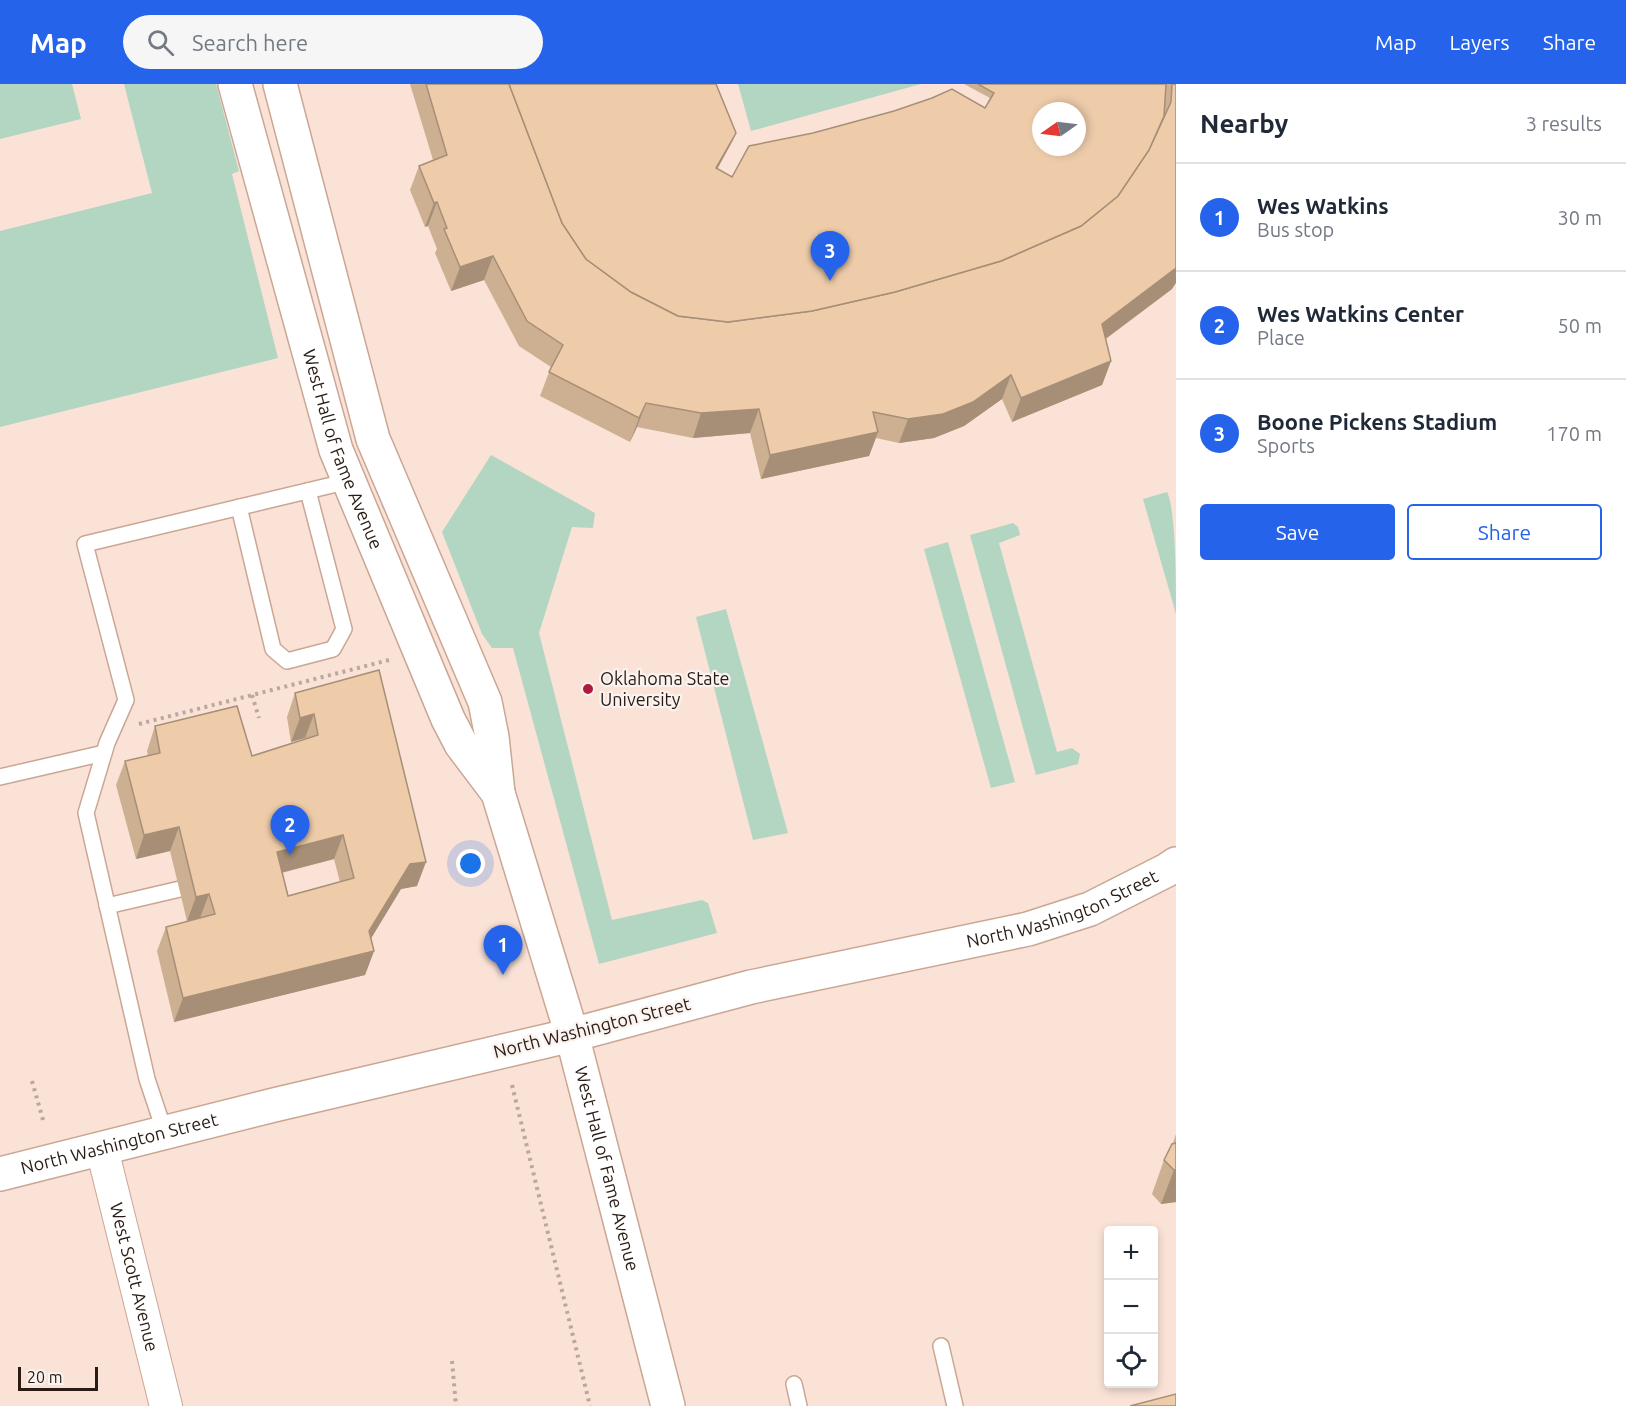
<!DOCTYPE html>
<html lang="en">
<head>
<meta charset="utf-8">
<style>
	body { margin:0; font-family:Ubuntu,sans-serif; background:#f6f6f7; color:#1f2937 }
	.controls { position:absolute; right:18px; bottom:18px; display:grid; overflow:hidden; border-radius:6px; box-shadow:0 3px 9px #0003 }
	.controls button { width:54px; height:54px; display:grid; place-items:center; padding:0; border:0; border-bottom:2px solid #e0e1e3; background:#fff; color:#1f2937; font:30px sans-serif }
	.compass { position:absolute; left:1032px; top:18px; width:54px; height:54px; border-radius:50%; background:#fff; box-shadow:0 3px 9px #0003; rotate:256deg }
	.scale { position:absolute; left:18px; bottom:15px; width:80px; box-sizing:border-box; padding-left:6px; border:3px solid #2a1c15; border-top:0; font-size:16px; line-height:21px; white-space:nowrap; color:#2a1c15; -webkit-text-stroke:4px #fbf3ef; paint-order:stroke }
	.you { position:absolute; left:471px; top:780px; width:21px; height:21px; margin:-15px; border:4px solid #fff; border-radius:50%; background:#1a73e8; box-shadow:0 0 0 9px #1a73e833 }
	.badge { display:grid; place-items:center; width:39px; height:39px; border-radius:50%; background:#2563eb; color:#fff; font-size:20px; font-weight:700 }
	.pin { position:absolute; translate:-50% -50px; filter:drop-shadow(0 2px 3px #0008) }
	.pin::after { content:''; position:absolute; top:32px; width:21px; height:18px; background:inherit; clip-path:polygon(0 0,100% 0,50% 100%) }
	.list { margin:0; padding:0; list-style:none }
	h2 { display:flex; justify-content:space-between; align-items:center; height:78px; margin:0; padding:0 24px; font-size:26px }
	h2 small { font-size:20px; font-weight:400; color:#747a83 }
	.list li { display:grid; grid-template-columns:39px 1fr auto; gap:18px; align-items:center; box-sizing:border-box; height:108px; padding:0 24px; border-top:2px solid #e0e1e3 }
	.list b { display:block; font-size:22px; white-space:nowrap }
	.list p { margin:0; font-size:20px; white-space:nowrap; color:#747a83 }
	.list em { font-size:20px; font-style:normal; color:#747a83 }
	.actions { display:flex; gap:12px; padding:18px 24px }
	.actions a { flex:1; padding:14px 0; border:2px solid #2563eb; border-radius:6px; text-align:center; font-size:21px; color:#2563eb }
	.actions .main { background:#2563eb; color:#fff }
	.icon { flex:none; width:33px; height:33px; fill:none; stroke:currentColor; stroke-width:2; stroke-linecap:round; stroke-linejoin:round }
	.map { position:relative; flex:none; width:1176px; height:1322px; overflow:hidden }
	header { display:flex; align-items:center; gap:36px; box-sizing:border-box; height:84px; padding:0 30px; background:#2563eb; color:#fff }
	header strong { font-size:28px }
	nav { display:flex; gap:33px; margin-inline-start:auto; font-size:21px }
	.search { width:420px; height:54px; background:#f6f6f7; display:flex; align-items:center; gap:15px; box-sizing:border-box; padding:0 21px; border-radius:33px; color:#747a83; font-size:22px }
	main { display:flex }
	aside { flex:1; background:#fff }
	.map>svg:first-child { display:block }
</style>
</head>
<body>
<header>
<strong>Map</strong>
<div class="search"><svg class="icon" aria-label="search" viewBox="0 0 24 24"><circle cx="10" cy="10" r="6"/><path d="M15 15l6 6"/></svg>Search here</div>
<nav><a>Map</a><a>Layers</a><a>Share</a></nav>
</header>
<main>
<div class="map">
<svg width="1176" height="1322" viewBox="0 0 1176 1322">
	<rect width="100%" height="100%" fill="#fae2d7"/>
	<g fill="#b2d6c1">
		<polygon points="0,0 72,0 81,35 0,55"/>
		<polygon points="124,0 216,0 239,87 232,90 278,274 0,343 0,147 152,109"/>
		<polygon points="738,0 921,0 751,47"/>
		<polygon points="491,371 595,429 593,444 572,443 539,549 612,836 702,816 708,819 717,849 599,880 513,564 492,564 482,550 442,448"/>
		<path d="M1167,408C1176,425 1176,504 1176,530L1143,415Z"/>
		<polygon points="1013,439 1018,443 1020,451 999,459 1057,668 1072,664 1080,670 1078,680 1036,691 970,451"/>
		<polygon points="948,458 1015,698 991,704 924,465"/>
		<polygon points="726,525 788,749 753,756 696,533"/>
	</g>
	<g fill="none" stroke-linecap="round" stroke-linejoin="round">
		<defs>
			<g id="service">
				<polyline points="239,423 273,565 287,577 333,565 344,545 308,407"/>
				<polyline points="0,693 104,669"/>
				<polyline points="107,822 180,805"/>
				<polyline points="165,1049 147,995 86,729 107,659 126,616 85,460 349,397"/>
				<polyline points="941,1262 955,1322"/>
				<polyline points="794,1300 799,1322"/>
			</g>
			<g id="minor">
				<path id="s1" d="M102,1065L166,1322"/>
			</g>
			<g id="tertiary">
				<path id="s2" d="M572,951L751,903L1028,845L1090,825L1167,786L1176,780"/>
			</g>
			<g id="secondary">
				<path id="s3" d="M235,0L336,366L448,635L461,660L498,709"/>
				<path id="s4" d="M280,0L373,355L485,618L492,653L498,709L572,951L668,1322"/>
				<path id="s5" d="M0,1090L274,1021L572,951"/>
			</g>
		</defs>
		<use href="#service" stroke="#caa694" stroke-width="18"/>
		<use href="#minor" stroke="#caa694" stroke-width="34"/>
		<use href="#tertiary" stroke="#caa694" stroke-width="36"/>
		<use href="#secondary" stroke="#caa694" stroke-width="36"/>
		<g stroke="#bba79d" stroke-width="4" stroke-dasharray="3 4.5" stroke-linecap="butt">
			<polyline points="252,611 259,634"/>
			<polyline points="139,640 393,575"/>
			<polyline points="32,997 43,1036"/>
			<polyline points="512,1001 590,1322"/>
			<polyline points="452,1277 456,1322"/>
		</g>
		<use href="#service" stroke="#fff" stroke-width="15"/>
		<use href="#minor" stroke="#fff" stroke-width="32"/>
		<use href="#tertiary" stroke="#fff" stroke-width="33"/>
		<use href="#secondary" stroke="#fff" stroke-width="33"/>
	</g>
	<g fill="#cdaf92" fill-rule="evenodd">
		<polygon points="410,0 716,0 733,56 717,85 732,93 985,24 990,14 964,0 1176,0 1172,205 1106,255 1111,277 1102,301 1012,338 1002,315 964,342 934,354 899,359 876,354 869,372 761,395 750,349 693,354 637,343 630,358 540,312 551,283 519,262 484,196 451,207 435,169 437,165 428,142 425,143 410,106 419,82 433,76"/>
		<path d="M379,586L417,802L401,805L371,854L374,867L365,891L174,938L157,867L166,843L200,834L187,837L170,767L136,775L116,701L125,677L148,672L147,667L155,642L252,672L306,655L305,654L291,658L287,633L295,609ZM334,775L340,798L288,812L282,789Z"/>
		<polygon points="1176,1050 1176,1118 1161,1120 1152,1110 1164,1076 1172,1062"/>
	</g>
	<g fill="#a78f77">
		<polygon points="736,49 733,56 714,91 716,84"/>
		<polygon points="437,118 428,142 425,143 434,119"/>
		<polygon points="493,172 484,196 451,207 460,183"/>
		<polygon points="1176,184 1176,199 1172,205 1093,264 1102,240"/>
		<polygon points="1111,277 1102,301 1012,338 1021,314"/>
		<polygon points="1011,291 1002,315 964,342 934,354 899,359 908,335"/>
		<polygon points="646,319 637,343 630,358 639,334"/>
		<polygon points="759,325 750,349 693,354 701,329"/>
		<polygon points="878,348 869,372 761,395 770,371"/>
		<polygon points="314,630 305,654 291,658 300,634"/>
		<polygon points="179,743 170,767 136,775 144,751"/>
		<polygon points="343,751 334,775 268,792 277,768"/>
		<polygon points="426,778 417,802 401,805 361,871 374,867 365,891 174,938 183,914 369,847 410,780"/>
		<polygon points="209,810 200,834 187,837 196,813"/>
		<polygon points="1174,1086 1176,1086 1176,1118 1161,1120"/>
	</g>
	<g fill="#eca" stroke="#a78f77" stroke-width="1.5" fill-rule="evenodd">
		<polygon points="426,0 509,0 562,139 586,175 631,208 678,232 728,238 812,227 895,208 1001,177 1081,142 1118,112 1149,66 1171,18 1172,0 1176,0 1176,184 1102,240 1111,277 1021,314 1011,291 973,318 943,330 908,335 873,328 878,348 770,371 759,325 701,329 646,319 639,334 549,288 563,261 527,237 493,172 460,183 444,145 447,144 437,118 434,119 419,82 447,71"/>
		<path d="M509,0H716L736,49L716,84L732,93L749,62L813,49L894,27L932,14L952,5L985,24L994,9L978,0H1166L1164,32L1149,66L1118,112L1081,142L1001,177L895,208L812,227L728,238L678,232L631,208L586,175L562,139ZM1041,27H1077V63H1041Z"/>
		<path d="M379,586L426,778L410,780L369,847L374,867L183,914L166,843L215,830L209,810L196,813L179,743L144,751L125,677L160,669L155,642L237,622L252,672L318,651L314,630L300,634L295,609ZM343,751L354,794L288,812L277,768Z"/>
		<polygon points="1176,1059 1176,1086 1174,1086 1164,1076 1172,1060"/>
		<polygon points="1176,1310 1176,1322 1130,1322"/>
	</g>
	<circle fill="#af1b3d" stroke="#fbf3ef" stroke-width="2" cx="588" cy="605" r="6"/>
	<g text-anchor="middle" stroke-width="4.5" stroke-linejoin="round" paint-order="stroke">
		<g font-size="18" fill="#2a1c15" stroke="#fbf3ef">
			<text dy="6" stroke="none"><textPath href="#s3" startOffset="381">West Hall of Fame Avenue</textPath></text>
			<text dy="6" stroke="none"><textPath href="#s2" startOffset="507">North Washington Street</textPath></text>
			<text transform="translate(592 944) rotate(-14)" y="6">North Washington Street</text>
			<text dy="6" stroke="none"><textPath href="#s5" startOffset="123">North Washington Street</textPath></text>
			<text dy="6" stroke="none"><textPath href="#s4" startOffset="1136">West Hall of Fame Avenue</textPath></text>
			<text dy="6" stroke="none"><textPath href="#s1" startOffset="132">West Scott Avenue</textPath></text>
		</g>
		<g font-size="18" fill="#2a1c15" stroke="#fbf3ef" text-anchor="start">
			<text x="600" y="601">Oklahoma State<tspan x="600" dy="21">University</tspan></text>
		</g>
	</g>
</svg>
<div class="controls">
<button>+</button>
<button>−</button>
<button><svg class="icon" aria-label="locate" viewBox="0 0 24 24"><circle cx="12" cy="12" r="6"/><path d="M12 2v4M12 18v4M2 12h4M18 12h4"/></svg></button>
</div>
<svg class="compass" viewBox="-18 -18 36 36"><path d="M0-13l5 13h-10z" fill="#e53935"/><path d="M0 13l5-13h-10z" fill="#747a83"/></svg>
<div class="scale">20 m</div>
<div class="you"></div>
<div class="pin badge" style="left:503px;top:891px">1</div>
<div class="pin badge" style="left:290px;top:771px">2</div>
<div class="pin badge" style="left:830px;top:197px">3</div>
</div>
<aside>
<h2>Nearby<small>3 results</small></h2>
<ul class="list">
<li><span class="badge">1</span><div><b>Wes Watkins</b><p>Bus stop</p></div><em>30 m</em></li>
<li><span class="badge">2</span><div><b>Wes Watkins Center</b><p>Place</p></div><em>50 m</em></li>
<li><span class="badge">3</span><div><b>Boone Pickens Stadium</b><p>Sports</p></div><em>170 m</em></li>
</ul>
<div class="actions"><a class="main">Save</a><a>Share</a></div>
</aside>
</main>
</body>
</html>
